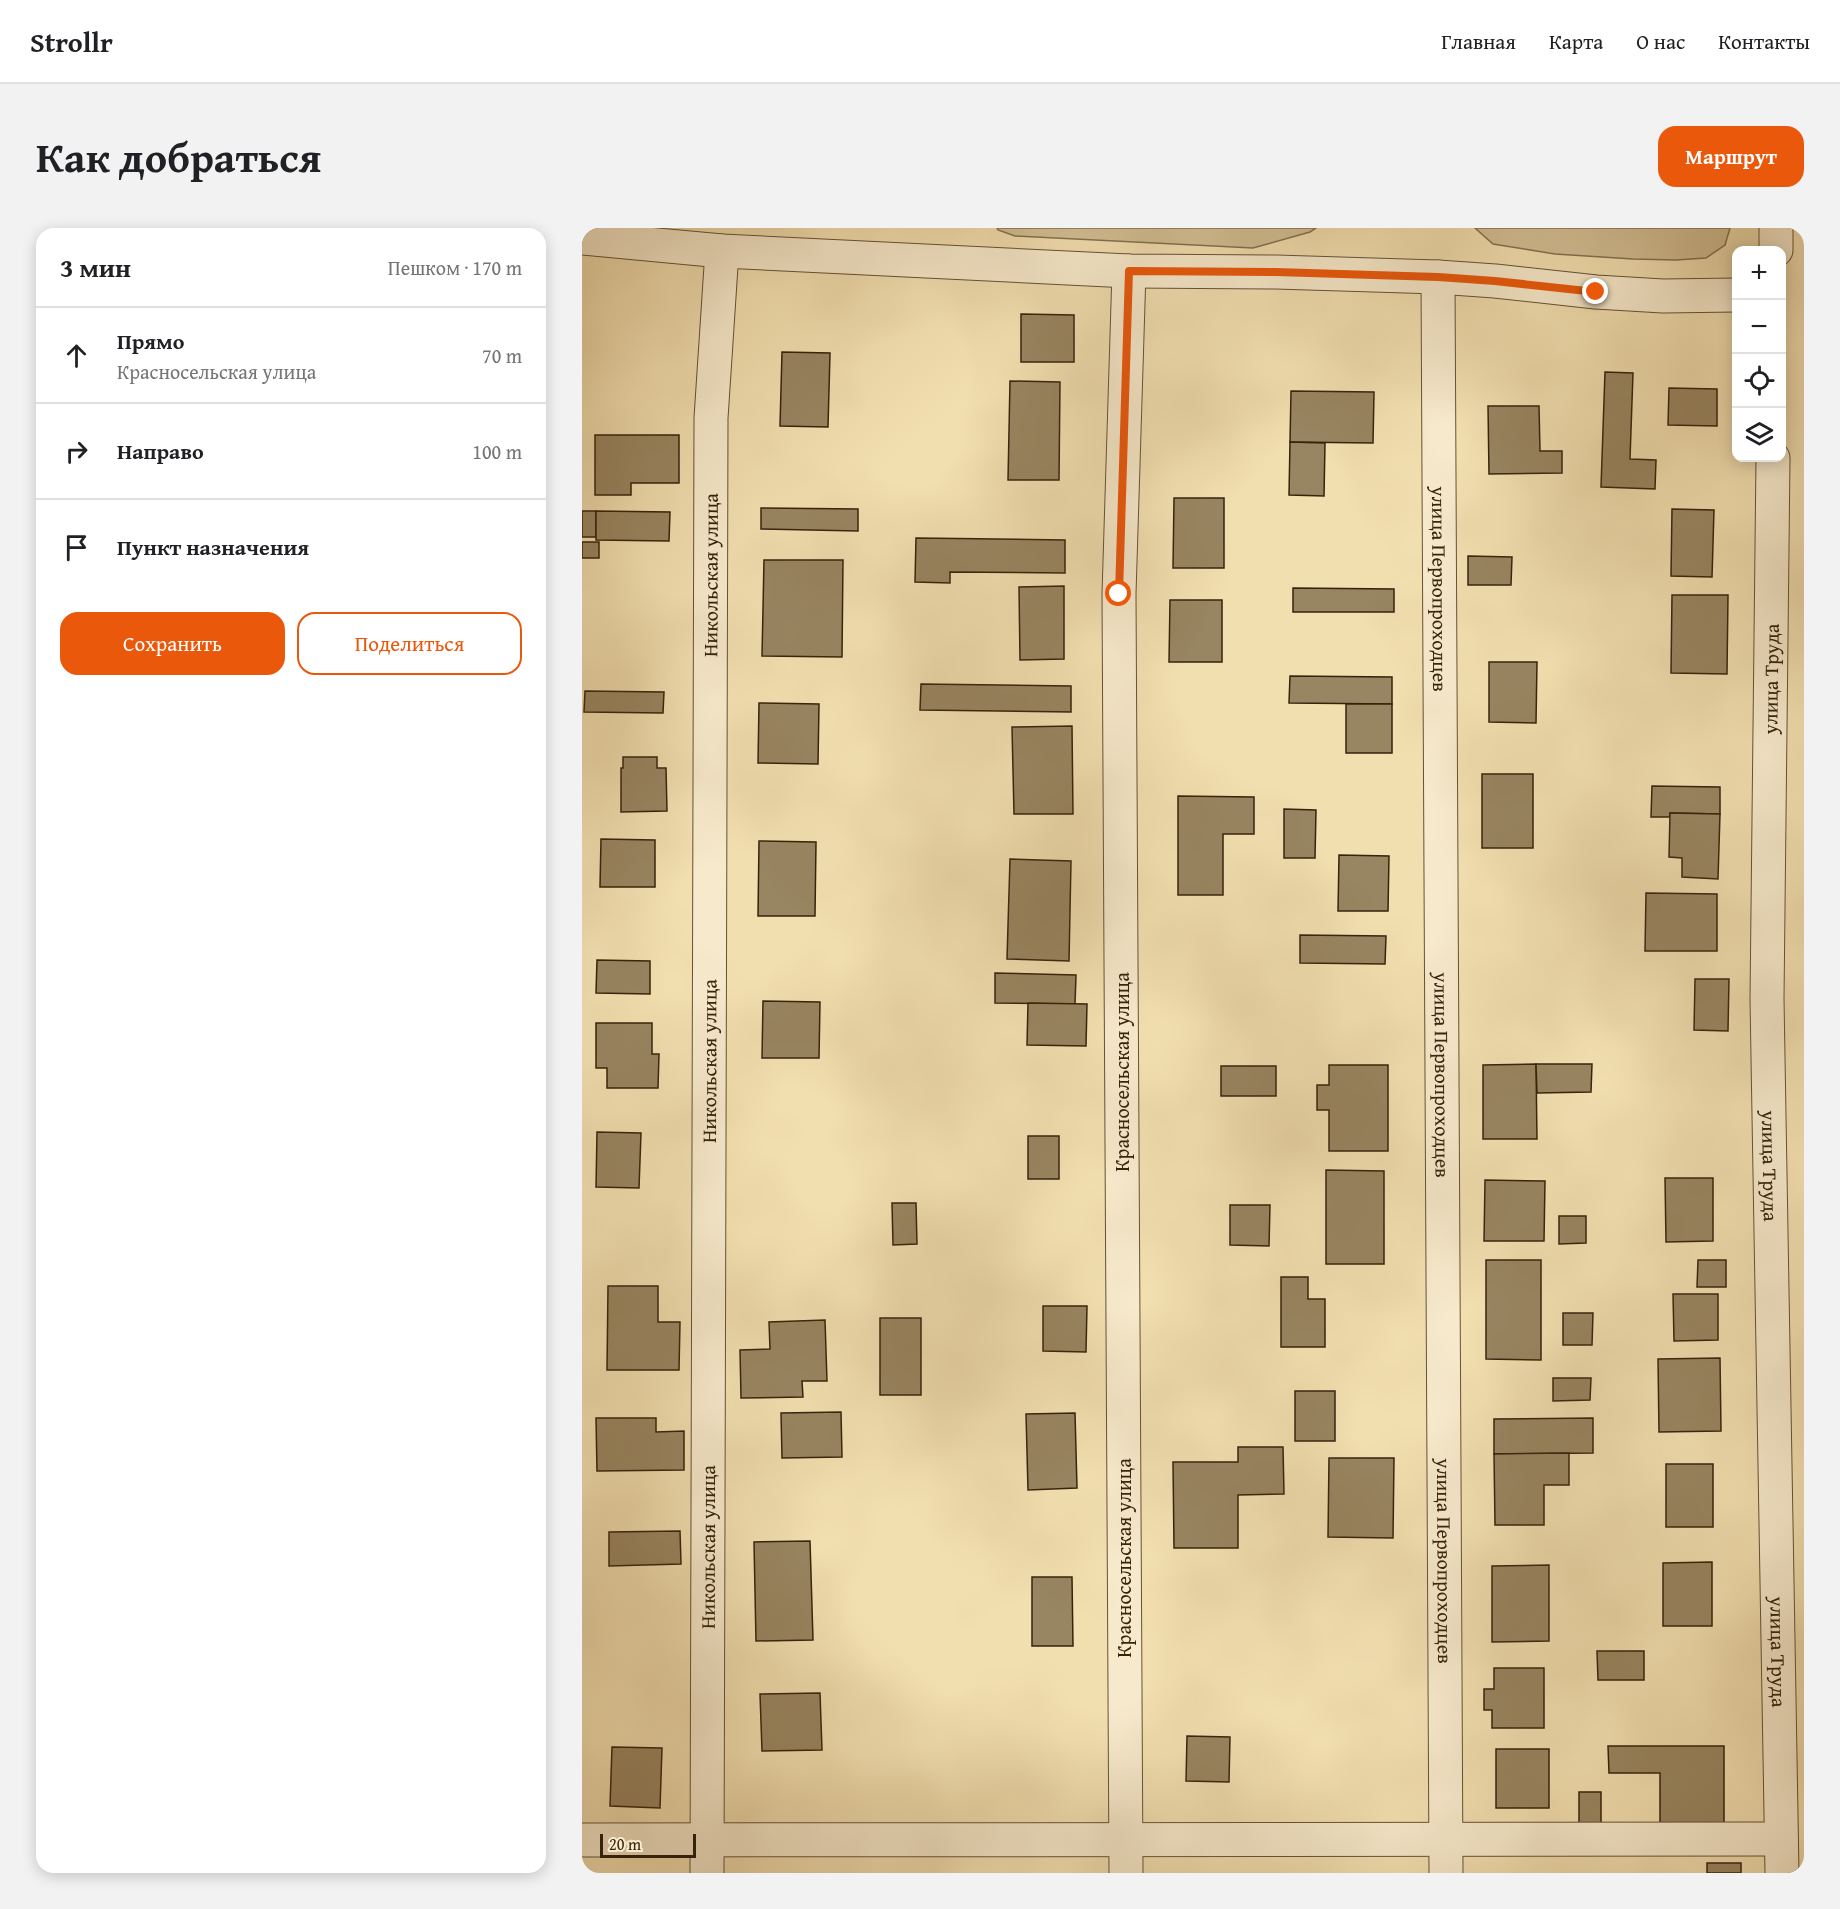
<!DOCTYPE html>
<html lang="ru">
<head>
<meta charset="utf-8">
<style>
	body { margin:0; font-family:"Gentium Book Plus",serif; background:#f2f2f2; color:#202124 }
	.controls { position:absolute; right:18px; top:18px; display:grid; overflow:hidden; border-radius:12px; box-shadow:0 3px 15px #0003 }
	.controls button { width:54px; height:54px; display:grid; place-items:center; padding:0; border:0; border-bottom:2px solid #e0e0e0; background:#fff; color:#202124; font:30px sans-serif }
	.scale { position:absolute; left:18px; bottom:15px; width:96px; box-sizing:border-box; padding-left:6px; border:3px solid #36230c; border-top:0; font-size:16px; line-height:21px; white-space:nowrap; color:#36230c; -webkit-text-stroke:4px #f7eacc; paint-order:stroke }
	.stop { position:absolute; width:18px; height:18px; margin:-14px; border:4px solid #ea580c; border-radius:50%; background:#fff }
	.stop.end { background:#ea580c; border-color:#fff; box-shadow:0 2px 6px #0008 }
	.list { margin:0; padding:0; list-style:none }
	h2 { display:flex; justify-content:space-between; align-items:center; height:78px; margin:0; padding:0 24px; font-size:26px }
	h2 small { font-size:20px; font-weight:400; color:#757577 }
	.list li { display:grid; grid-template-columns:39px 1fr auto; gap:18px; align-items:center; box-sizing:border-box; height:96px; padding:0 24px; border-top:2px solid #e0e0e0 }
	.list b { display:block; font-size:22px; white-space:nowrap }
	.list p { margin:0; font-size:20px; white-space:nowrap; color:#757577 }
	.list em { font-size:20px; font-style:normal; color:#757577 }
	.actions { display:flex; gap:12px; padding:18px 24px }
	.actions a { flex:1; padding:14px 0; border:2px solid #ea580c; border-radius:18px; text-align:center; font-size:21px; color:#ea580c }
	.actions .main { background:#ea580c; color:#fff }
	.icon { flex:none; width:33px; height:33px; fill:none; stroke:currentColor; stroke-width:2; stroke-linecap:round; stroke-linejoin:round }
	.map { position:relative; flex:none; width:1222px; height:1645px; overflow:hidden; border-radius:18px }
	header { display:flex; align-items:center; gap:36px; box-sizing:border-box; height:84px; padding:0 30px; background:#fff; border-bottom:2px solid #e0e0e0 }
	header strong { font-size:28px }
	nav { display:flex; gap:33px; margin-inline-start:auto; font-size:21px }
	.intro { display:flex; align-items:center; justify-content:space-between; box-sizing:border-box; height:144px; padding:0 36px }
	h1 { margin:0; font-size:42px }
	.button { padding:15px 27px; border-radius:18px; background:#ea580c; color:#fff; font-size:21px; font-weight:700 }
	main { display:flex; gap:36px; padding:0 36px }
	aside { flex:1; background:#fff; border-radius:18px; box-shadow:0 3px 15px #0003 }
	.map>svg:first-child { display:block }
</style>
</head>
<body>
<header>
<strong>Strollr</strong>
<nav><a>Главная</a><a>Карта</a><a>О нас</a><a>Контакты</a></nav>
</header>
<div class="intro"><h1>Как добраться</h1><a class="button">Маршрут</a></div>
<main>
<aside>
<h2>3 мин<small>Пешком · 170 m</small></h2>
<ul class="list">
<li><svg class="icon" aria-label="ahead" viewBox="0 0 24 24"><path d="M12 20V5M6 11l6-6 6 6"/></svg><div><b>Прямо</b><p>Красносельская улица</p></div><em>70 m</em></li>
<li><svg class="icon" aria-label="right" viewBox="0 0 24 24"><path d="M7 20v-9h11M14 6l5 5-5 5"/></svg><div><b>Направо</b></div><em>100 m</em></li>
<li><svg class="icon" aria-label="arrive" viewBox="0 0 24 24"><path d="M6 21V4h12l-3 4 3 4H6"/></svg><div><b>Пункт назначения</b></div></li>
</ul>
<div class="actions"><a class="main">Сохранить</a><a>Поделиться</a></div>
</aside>
<div class="map">
<svg width="1222" height="1645" viewBox="0 0 1222 1645">
	<rect width="100%" height="100%" fill="#f2dfb0"/>
	<filter id="stains"><feTurbulence type="fractalNoise" baseFrequency=".00333" numOctaves="4"/><feColorMatrix values="0 0 0 0 .2 0 0 0 0 .09 0 0 0 0 .02 0 0 0 .5 -.17"/></filter>
	<radialGradient id="worn" r=".72"><stop offset=".6" stop-color="#630" stop-opacity="0"/><stop offset="1" stop-color="#630" stop-opacity=".3"/></radialGradient>
	<g fill="#d2bf94" stroke="#847150" stroke-width="1.5">
		<polygon points="415,0 734,0 728,4 671,20 433,8 416,2"/>
		<polygon points="893,0 1148,0 1143,17 1124,30 1094,32 1051,31 973,26 911,16"/>
	</g>
	<g fill="#988561" stroke="#36230c" stroke-width="1.5">
		<polygon points="439,86 492,87 492,134 439,134"/>
		<polygon points="200,124 248,125 246,199 198,198"/>
		<polygon points="1023,144 1051,145 1048,231 1074,232 1073,261 1019,259"/>
		<polygon points="428,153 478,154 477,252 426,252"/>
		<polygon points="1087,160 1135,161 1135,198 1086,197"/>
		<polygon points="709,163 792,164 791,215 708,214"/>
		<polygon points="906,178 957,178 958,223 980,223 980,245 907,246"/>
		<polygon points="13,207 97,207 97,255 49,255 49,267 13,267"/>
		<polygon points="708,214 743,215 742,268 707,267"/>
		<polygon points="592,270 642,270 642,340 591,340"/>
		<polygon points="179,280 276,281 276,303 179,301"/>
		<polygon points="1090,281 1132,282 1130,349 1089,348"/>
		<rect x="0" y="283" width="14" height="26"/>
		<polygon points="14,283 88,284 87,313 14,312"/>
		<polygon points="334,310 483,312 483,345 368,344 368,355 333,354"/>
		<rect x="0" y="314" width="17" height="16"/>
		<polygon points="886,328 930,329 929,357 886,357"/>
		<polygon points="182,332 261,332 260,429 180,428"/>
		<polygon points="482,358 482,431 438,432 437,359"/>
		<polygon points="711,360 812,361 812,384 711,384"/>
		<polygon points="1090,367 1146,367 1145,446 1089,445"/>
		<polygon points="588,372 640,372 640,434 587,434"/>
		<polygon points="907,434 955,434 954,495 907,494"/>
		<polygon points="708,448 810,449 810,476 707,475"/>
		<polygon points="339,456 489,458 489,484 338,482"/>
		<polygon points="3,463 82,464 81,485 2,484"/>
		<polygon points="177,475 237,476 236,536 176,535"/>
		<rect x="764" y="476" width="46" height="49"/>
		<polygon points="490,498 491,586 432,586 430,499"/>
		<polygon points="41,529 75,529 75,540 84,540 85,583 39,584 39,540 41,540"/>
		<rect x="900" y="546" width="51" height="74"/>
		<polygon points="1070,558 1138,559 1138,586 1088,585 1088,589 1069,589"/>
		<polygon points="596,568 672,569 672,606 641,606 641,667 596,667"/>
		<polygon points="702,581 734,582 733,630 702,630"/>
		<polygon points="1088,585 1138,586 1136,651 1100,649 1100,630 1087,629"/>
		<polygon points="19,611 73,612 73,659 18,659"/>
		<polygon points="177,613 234,614 233,688 176,688"/>
		<polygon points="757,627 807,628 806,683 756,683"/>
		<polygon points="428,631 489,633 487,733 425,731"/>
		<polygon points="1064,665 1135,666 1135,723 1063,723"/>
		<polygon points="718,707 804,708 803,736 718,735"/>
		<polygon points="15,732 68,733 68,766 14,765"/>
		<polygon points="413,745 494,747 493,776 413,775"/>
		<polygon points="1113,751 1147,751 1146,803 1112,802"/>
		<polygon points="181,773 238,774 237,830 180,830"/>
		<polygon points="446,775 505,776 504,818 445,817"/>
		<polygon points="14,795 70,795 70,826 77,826 76,860 25,860 25,840 14,840"/>
		<polygon points="954,836 955,911 901,911 901,837"/>
		<polygon points="954,836 1010,836 1009,864 955,865"/>
		<polygon points="747,837 806,837 806,923 747,923 747,882 735,882 735,857 747,857"/>
		<rect x="639" y="838" width="55" height="30"/>
		<polygon points="15,904 59,905 57,960 14,959"/>
		<rect x="446" y="908" width="31" height="43"/>
		<polygon points="744,942 802,943 802,1036 744,1036"/>
		<polygon points="1083,950 1131,950 1131,1013 1084,1014"/>
		<polygon points="903,952 963,953 962,1013 902,1013"/>
		<polygon points="310,975 334,975 335,1016 311,1017"/>
		<polygon points="648,977 688,977 687,1018 648,1017"/>
		<polygon points="977,988 1004,988 1004,1015 977,1016"/>
		<polygon points="904,1032 959,1032 959,1132 904,1131"/>
		<polygon points="1116,1032 1144,1032 1144,1059 1115,1059"/>
		<polygon points="699,1049 726,1049 726,1071 743,1071 743,1119 699,1119"/>
		<polygon points="26,1058 76,1058 76,1094 98,1094 97,1142 25,1142"/>
		<polygon points="1091,1066 1136,1066 1136,1112 1092,1113"/>
		<polygon points="461,1078 505,1078 504,1124 461,1123"/>
		<polygon points="981,1085 1011,1085 1010,1117 981,1117"/>
		<rect x="298" y="1090" width="41" height="77"/>
		<polygon points="243,1092 245,1153 220,1153 221,1169 159,1170 158,1122 188,1121 187,1094"/>
		<polygon points="1138,1130 1139,1203 1077,1204 1076,1131"/>
		<polygon points="971,1150 1009,1150 1008,1172 971,1173"/>
		<rect x="713" y="1163" width="40" height="50"/>
		<polygon points="259,1184 260,1229 200,1230 199,1185"/>
		<polygon points="493,1185 495,1260 446,1262 444,1186"/>
		<polygon points="14,1190 74,1190 74,1204 102,1203 102,1242 15,1243"/>
		<polygon points="1011,1190 1011,1225 912,1226 912,1191"/>
		<polygon points="656,1219 701,1219 702,1266 656,1267 656,1320 592,1320 591,1234 656,1234"/>
		<polygon points="987,1225 987,1257 962,1257 962,1297 913,1297 912,1226"/>
		<polygon points="747,1230 812,1230 811,1310 746,1309"/>
		<rect x="1084" y="1236" width="47" height="63"/>
		<polygon points="98,1303 99,1336 27,1338 27,1304"/>
		<polygon points="228,1313 231,1412 174,1413 172,1314"/>
		<polygon points="1130,1334 1130,1398 1081,1398 1081,1335"/>
		<polygon points="967,1337 967,1413 910,1414 910,1338"/>
		<polygon points="450,1349 490,1349 491,1418 450,1418"/>
		<polygon points="1015,1423 1062,1423 1062,1452 1016,1452"/>
		<polygon points="912,1440 962,1440 962,1500 910,1500 910,1482 902,1482 902,1461 912,1461"/>
		<polygon points="238,1465 240,1522 180,1523 178,1466"/>
		<polygon points="605,1508 648,1509 647,1554 604,1553"/>
		<polygon points="1026,1518 1142,1518 1142,1596 1078,1596 1078,1545 1027,1545"/>
		<polygon points="30,1519 80,1520 78,1580 28,1578"/>
		<rect x="914" y="1521" width="53" height="59"/>
		<polygon points="997,1564 1019,1564 1019,1597 997,1598"/>
		<rect x="1125" y="1635" width="34" height="10"/>
	</g>
	<g fill="none" stroke-linecap="round" stroke-linejoin="round">
		<defs>
			<g id="minor">
				<polyline points="0,10 140,23 547,43 694,44 856,49 913,53 1014,64 1081,68 1154,67"/>
				<polyline points="1194,22 1194,0"/>
				<path id="s1" d="M856,49L864,1645"/>
				<path id="s2" d="M1191,230L1185,771L1200,1645"/>
				<polyline points="0,1612 1199,1611"/>
				<path id="s3" d="M125,1645L129,190L140,23"/>
				<polyline points="544,1645 537,366 547,43"/>
			</g>
		</defs>
		<use href="#minor" stroke="#655235" stroke-width="35"/>
		<use href="#minor" stroke="#f7eacc" stroke-width="33"/>
	</g>
	<g fill="none" stroke-linecap="round" stroke-linejoin="round">
		<polyline stroke="#ea580c" stroke-width="8" points="537,366 547,43 694,44 856,49 913,53 1014,64"/>
	</g>
	<g text-anchor="middle" stroke-width="4.5" stroke-linejoin="round" paint-order="stroke">
		<g font-size="20" fill="#36230c" stroke="#f7eacc">
			<text dy="7" stroke="none"><textPath href="#s3" startOffset="1298">Никольская улица</textPath></text>
			<text dy="7" stroke="none"><textPath href="#s1" startOffset="312">улица Первопроходцев</textPath></text>
			<text transform="translate(1189 451) rotate(-89)" y="7">улица Труда</text>
			<text dy="7" stroke="none"><textPath href="#s3" startOffset="812">Никольская улица</textPath></text>
			<text transform="translate(540 844) rotate(-90)" y="7">Красносельская улица</text>
			<text dy="7" stroke="none"><textPath href="#s1" startOffset="798">улица Первопроходцев</textPath></text>
			<text dy="7" stroke="none"><textPath href="#s2" startOffset="708">улица Труда</textPath></text>
			<text dy="7" stroke="none"><textPath href="#s3" startOffset="326">Никольская улица</textPath></text>
			<text transform="translate(542 1330) rotate(-90)" y="7">Красносельская улица</text>
			<text dy="7" stroke="none"><textPath href="#s1" startOffset="1284">улица Первопроходцев</textPath></text>
			<text dy="7" stroke="none"><textPath href="#s2" startOffset="1194">улица Труда</textPath></text>
		</g>
	</g>
	<rect width="100%" height="100%" filter="url(#stains)"/>
	<rect width="100%" height="100%" fill="url(#worn)"/>
</svg>
<div class="controls">
<button>+</button>
<button>−</button>
<button><svg class="icon" aria-label="locate" viewBox="0 0 24 24"><circle cx="12" cy="12" r="6"/><path d="M12 2v4M12 18v4M2 12h4M18 12h4"/></svg></button>
<button><svg class="icon" aria-label="layers" viewBox="0 0 24 24"><path d="M12 4l9 5-9 5-9-5zM3 14l9 5 9-5"/></svg></button>
</div>
<div class="scale">20 m</div>
<div class="stop" style="left:537px;top:366px"></div>
<div class="stop end" style="left:1014px;top:64px"></div>
</div>
</main>
</body>
</html>
